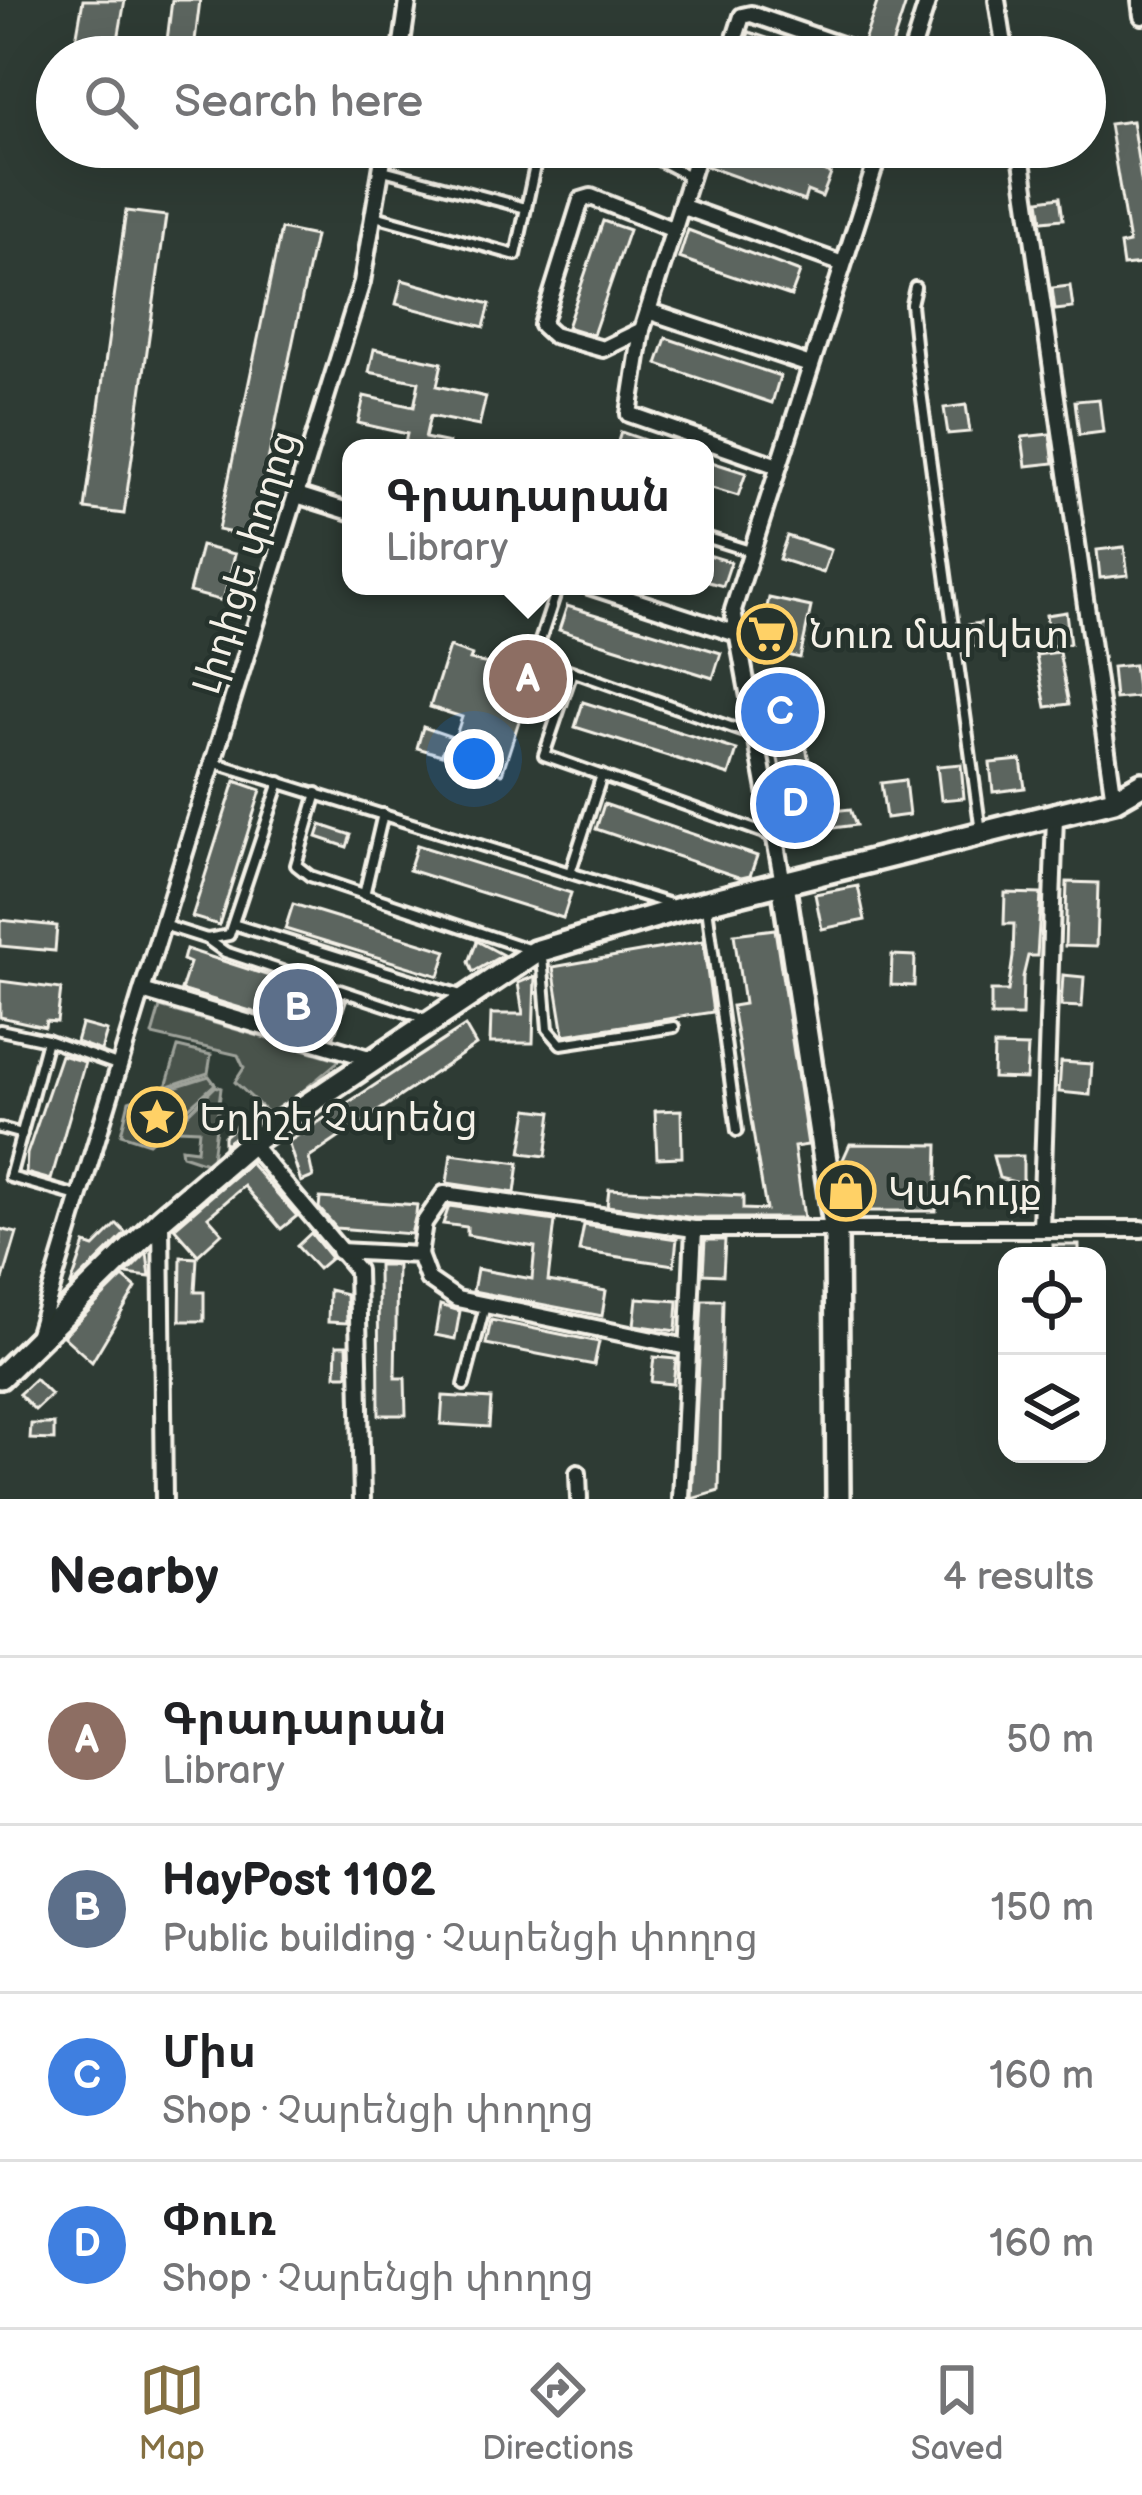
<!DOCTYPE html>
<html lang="en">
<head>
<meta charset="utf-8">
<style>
	body { margin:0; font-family:"Balsamiq Sans","Noto Sans Armenian",sans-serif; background:#f2f2f2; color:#202124 }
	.controls { position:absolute; right:36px; bottom:36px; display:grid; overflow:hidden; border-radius:24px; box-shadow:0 12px 48px #0002 }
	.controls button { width:108px; height:108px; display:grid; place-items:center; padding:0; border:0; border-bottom:3px solid #e0e0e0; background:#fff; color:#202124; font:60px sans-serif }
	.you { position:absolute; left:474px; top:759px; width:42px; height:42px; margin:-30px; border:9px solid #fff; border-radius:50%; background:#1a73e8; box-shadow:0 0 0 18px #1a73e833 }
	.badge { display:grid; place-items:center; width:78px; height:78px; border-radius:50%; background:#847042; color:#fff; font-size:39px; font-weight:700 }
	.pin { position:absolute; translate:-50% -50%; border:6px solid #fff; box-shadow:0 3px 12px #0006 }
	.popup { position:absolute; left:342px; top:439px; width:372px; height:156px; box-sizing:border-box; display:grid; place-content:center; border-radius:24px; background:#fff; filter:drop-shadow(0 3px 9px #0005); font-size:39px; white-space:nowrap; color:#757577 }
	.popup b { font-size:45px; color:#202124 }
	.popup::after { content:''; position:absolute; left:50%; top:100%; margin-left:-24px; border:24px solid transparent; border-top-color:#fff }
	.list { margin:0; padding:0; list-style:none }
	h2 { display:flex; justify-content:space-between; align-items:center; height:156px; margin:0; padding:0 48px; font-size:51px }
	h2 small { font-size:39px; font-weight:400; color:#757577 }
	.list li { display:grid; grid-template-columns:78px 1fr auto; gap:36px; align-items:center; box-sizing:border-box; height:168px; padding:0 48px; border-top:3px solid #e0e0e0 }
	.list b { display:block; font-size:45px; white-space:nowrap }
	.list p { margin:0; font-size:39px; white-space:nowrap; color:#757577 }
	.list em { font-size:39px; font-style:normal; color:#757577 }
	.icon { flex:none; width:66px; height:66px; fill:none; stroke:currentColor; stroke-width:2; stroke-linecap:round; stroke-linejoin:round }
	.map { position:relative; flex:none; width:1142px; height:1499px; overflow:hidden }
	.search { position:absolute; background:#fff; box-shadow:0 12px 48px #0002; left:36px; right:36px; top:36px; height:132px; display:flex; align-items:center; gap:30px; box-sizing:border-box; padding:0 42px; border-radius:66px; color:#757577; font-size:45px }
	.sheet { height:828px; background:#fff }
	nav { display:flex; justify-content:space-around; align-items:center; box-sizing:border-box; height:168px; border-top:3px solid #e0e0e0; background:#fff; font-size:33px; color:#757577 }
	nav a { display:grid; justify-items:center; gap:6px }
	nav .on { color:#847042 }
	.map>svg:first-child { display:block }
</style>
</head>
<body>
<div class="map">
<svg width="1142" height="1499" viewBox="0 0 1142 1499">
	<rect width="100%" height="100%" fill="#2e3b34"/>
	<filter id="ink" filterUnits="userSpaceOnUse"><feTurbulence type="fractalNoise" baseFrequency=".00833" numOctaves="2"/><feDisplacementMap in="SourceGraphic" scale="24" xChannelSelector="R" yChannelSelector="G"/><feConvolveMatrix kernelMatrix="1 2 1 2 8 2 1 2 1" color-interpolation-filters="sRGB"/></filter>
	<g filter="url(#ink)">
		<g fill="#48524c" stroke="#9ea29a" stroke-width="3">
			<polygon points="160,1007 340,1060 272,1117 235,1082 244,1068 238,1055 152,1035"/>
			<polygon points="178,1047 211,1055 208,1073 166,1087"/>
			<polygon points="209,1076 215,1084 149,1143 121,1134 129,1101"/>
			<polygon points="216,1086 221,1088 212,1158 206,1163 182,1155 181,1148 197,1150 199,1130 179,1129 179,1122"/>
		</g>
		<g fill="#5c655e" stroke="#f4f1e8" stroke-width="3">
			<polygon points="83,0 125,0 115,57 73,57"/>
			<polygon points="172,0 200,0 193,57 165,57"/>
			<polygon points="878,0 907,0 889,55 864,41"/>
			<polygon points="749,32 818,55 818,57 741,57"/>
			<polygon points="1132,121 1142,186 1142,264 1123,266 1120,245 1129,243 1109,124"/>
			<polygon points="154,147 182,147 180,163 153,160"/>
			<polygon points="711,147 769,147 831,174 822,197 807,191 804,201 706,166"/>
			<polygon points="1032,147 1055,147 1056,157 1033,160"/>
			<polygon points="1060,197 1063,219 1042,221 1039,200"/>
			<polygon points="126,211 166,216 124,514 85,509"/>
			<polygon points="603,221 629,230 593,335 567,327"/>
			<polygon points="281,229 315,236 252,537 218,530"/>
			<polygon points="688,230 800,272 791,296 679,258"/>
			<polygon points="402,280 490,304 484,327 396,304"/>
			<polygon points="1070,286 1073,308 1055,310 1052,288"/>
			<polygon points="666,338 780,376 772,403 657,364"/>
			<polygon points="374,349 442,363 437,386 486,397 479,426 430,416 425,438 449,443 448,448 404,448 407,434 358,423 364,396 414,407 419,382 369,372"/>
			<polygon points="1099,399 1103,432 1079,435 1075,401"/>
			<polygon points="966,405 970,432 948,434 944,408"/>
			<polygon points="621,432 662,446 661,448 616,448"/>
			<polygon points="1050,434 1054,463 1026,466 1022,437"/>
			<polygon points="705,460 746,473 738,496 705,486"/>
			<polygon points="787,536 831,550 823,573 779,559"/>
			<polygon points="201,546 235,554 223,601 189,592"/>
			<polygon points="1124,547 1128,575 1100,578 1097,550"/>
			<polygon points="705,554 731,562 723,586 705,581"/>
			<polygon points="769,598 811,607 800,658 758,648"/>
			<polygon points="567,606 721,653 713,678 559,630"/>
			<polygon points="1066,612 1070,644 1050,646 1046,615"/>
			<polygon points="989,622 992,644 969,647 966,625"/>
			<polygon points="449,647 472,655 470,660 534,674 502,774 443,750 442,755 417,748 423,727 455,738 462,717 430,707"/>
			<polygon points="1059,652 1069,704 1046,707 1036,655"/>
			<polygon points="1134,665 1138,697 1115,699 1112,667"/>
			<polygon points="792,688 795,702 805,701 813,739 804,740 822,812 850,809 856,825 794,833 764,694"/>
			<polygon points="583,702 737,750 729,775 575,727"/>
			<polygon points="1021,760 1025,788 993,792 990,763"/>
			<polygon points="961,764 964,798 941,800 937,766"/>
			<polygon points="905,780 909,815 886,818 881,783"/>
			<polygon points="235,781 261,790 219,925 192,917"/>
			<polygon points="604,804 757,856 750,876 741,878 596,829"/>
			<polygon points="321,825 351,835 347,847 317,837"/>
			<polygon points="417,845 571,893 563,918 409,870"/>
			<polygon points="1067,882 1098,883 1096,947 1065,946"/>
			<polygon points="858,886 865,920 822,929 815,894"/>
			<polygon points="1005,893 1041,894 1037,956 1028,956 1023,977 1022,1016 991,1016 991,991 1008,991 1013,957 1014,924 1004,924"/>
			<polygon points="293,904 447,951 439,976 285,929"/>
			<polygon points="0,920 57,926 55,951 0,946"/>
			<polygon points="775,929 808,1145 794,1147 804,1218 695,1218 607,1206 609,1189 743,1196 743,1209 766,1210 732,1006 744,1004 734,934"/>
			<polygon points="477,941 503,955 473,972 469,962"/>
			<polygon points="703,941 713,1012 564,1035 553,967"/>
			<polygon points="186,949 346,1001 334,1036 181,990 190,963 183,960"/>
			<polygon points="892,955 915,956 914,986 891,985"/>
			<polygon points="1063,975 1084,977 1082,1007 1061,1006"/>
			<polygon points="535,976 533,1043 490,1043 491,1014 523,1014 518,983"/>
			<polygon points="0,981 61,989 57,1022 46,1021 45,1027 0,1017"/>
			<polygon points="81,1024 107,1031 101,1051 76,1042"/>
			<polygon points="465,1026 476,1045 309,1158 313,1177 301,1182 288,1142"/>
			<polygon points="994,1046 1028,1047 1026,1079 993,1078"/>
			<polygon points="61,1055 85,1062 51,1180 26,1173 27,1154"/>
			<polygon points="1061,1062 1092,1064 1090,1095 1059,1092"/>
			<polygon points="259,1107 266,1114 224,1145 224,1136"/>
			<polygon points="528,1109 552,1112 546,1156 521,1153"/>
			<polygon points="681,1110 682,1157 657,1158 655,1111"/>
			<polygon points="850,1144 938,1145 936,1211 858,1211 844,1186 854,1169 841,1164"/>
			<polygon points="451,1154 519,1163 515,1193 447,1183"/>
			<polygon points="993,1156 1023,1156 1023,1184 999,1178"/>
			<polygon points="250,1163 297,1216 281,1229 244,1186 208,1217 222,1233 198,1255 174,1228"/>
			<polygon points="320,1198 417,1205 416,1214 411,1234 336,1228 319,1208"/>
			<polygon points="449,1206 555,1221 548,1281 606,1291 602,1316 473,1291 477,1269 532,1279 535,1247 467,1235 467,1227 443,1224"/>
			<polygon points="117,1224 126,1233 70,1288 85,1244 94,1247"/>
			<polygon points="584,1225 677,1239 674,1265 579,1251"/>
			<polygon points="0,1229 17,1233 3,1280 0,1280"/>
			<polygon points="311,1233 331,1258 318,1269 297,1246"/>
			<polygon points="705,1240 725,1240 723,1275 703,1274"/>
			<polygon points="1053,1245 1079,1245 1079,1256 1054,1256"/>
			<polygon points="147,1253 150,1277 126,1274"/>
			<polygon points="181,1257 197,1258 195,1292 204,1292 204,1321 180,1321"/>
			<polygon points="378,1265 397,1265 395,1378 405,1378 406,1415 379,1415"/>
			<polygon points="123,1277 136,1288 92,1362 63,1336"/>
			<polygon points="329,1290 346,1294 347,1323 328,1322"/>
			<polygon points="637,1298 678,1301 676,1331 634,1325"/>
			<polygon points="702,1300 723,1300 719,1491 692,1499"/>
			<polygon points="440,1305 460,1311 455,1339 435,1335"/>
			<polygon points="491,1320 599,1342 594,1365 486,1344"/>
			<polygon points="337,1345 347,1345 348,1375 336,1375"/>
			<polygon points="654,1357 676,1359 673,1384 651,1382"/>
			<polygon points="35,1379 51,1395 35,1410 19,1394"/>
			<polygon points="443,1396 491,1399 489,1427 441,1424"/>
			<polygon points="31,1424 54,1424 54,1440 30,1439"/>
		</g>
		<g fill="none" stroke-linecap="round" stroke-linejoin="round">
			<defs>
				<g id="lane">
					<polyline points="499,147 536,161"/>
					<polyline points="633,147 689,176"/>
					<polyline points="383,170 526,208"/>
					<polyline points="375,216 516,255 539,147"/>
					<polyline points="915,287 911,304 917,362 981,832"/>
					<polyline points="705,537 750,551"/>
					<polyline points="558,586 540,641 549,663 753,735"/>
					<polyline points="572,672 544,755 772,836"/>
					<polyline points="216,763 670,904"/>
					<polyline points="317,793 296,865 310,876 528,949"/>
					<polyline points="570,873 602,775"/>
					<polyline points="364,895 383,814"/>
					<polyline points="707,907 737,1131"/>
					<polyline points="233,924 464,996"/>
					<polyline points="163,925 207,939 229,935 280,782"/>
					<polyline points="207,939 225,952 424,1018"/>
					<polyline points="542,956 548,1029 561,1044 674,1027"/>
					<polyline points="0,1030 47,1040 117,1065"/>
					<polyline points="47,1040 10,1177 77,1196"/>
					<polyline points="0,1128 22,1134"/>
					<polyline points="464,1385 485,1306"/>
				</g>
				<g id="street">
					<polyline points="997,0 1006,57"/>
					<polyline points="1140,0 1142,16"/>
					<polyline points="400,57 408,2"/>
					<polyline points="729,57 742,16 751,14 875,57"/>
					<polyline points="910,57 928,0"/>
					<polyline points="700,147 642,330 629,414 778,466"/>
					<polyline points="1020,147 1114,800"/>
					<polyline points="681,206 843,264"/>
					<polyline points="648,311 810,365"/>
					<polyline points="642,330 603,349 553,335 542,325 581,200 591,197 674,230"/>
					<polyline points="300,496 351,512"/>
					<polyline points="589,586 734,633"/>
					<polyline points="783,883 733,610 881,147"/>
					<polyline points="142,991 362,282 385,147"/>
					<polyline points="250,1143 357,1270 362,1499"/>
					<polyline points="161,1219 164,1499"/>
					<polyline points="1041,1228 1055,816"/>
					<polyline points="339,1251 419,1255 428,1279 457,1299 687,1347"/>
					<polyline points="419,1255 424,1223 444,1194 694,1229 1142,1229"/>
					<polyline points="36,1340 142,991 369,1058"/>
					<polyline points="578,1473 579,1499"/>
					<polyline points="681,1499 694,1229"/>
				</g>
				<g id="secondary">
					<polyline points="783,883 836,1233 838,1499"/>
					<polyline points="0,1377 161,1219 250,1143 535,952 683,908 1114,800 1142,784"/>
				</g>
			</defs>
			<use href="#lane" stroke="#f4f1e8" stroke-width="16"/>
			<use href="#street" stroke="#f4f1e8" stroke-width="22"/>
			<use href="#secondary" stroke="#f4f1e8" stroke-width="30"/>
			<use href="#lane" stroke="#26332d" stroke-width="8"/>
			<use href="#street" stroke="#26332d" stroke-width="14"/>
			<use href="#secondary" stroke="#26332d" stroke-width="21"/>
		</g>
	</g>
	<defs>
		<symbol id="supermarket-ring" viewBox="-11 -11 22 22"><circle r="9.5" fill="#26332d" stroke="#ffd166" stroke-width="1.5"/><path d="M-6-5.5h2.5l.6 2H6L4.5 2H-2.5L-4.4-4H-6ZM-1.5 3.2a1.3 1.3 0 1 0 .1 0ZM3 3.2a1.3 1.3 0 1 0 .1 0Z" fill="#ffd166"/></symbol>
		<symbol id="sight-ring" viewBox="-11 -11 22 22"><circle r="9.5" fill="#26332d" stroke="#ffd166" stroke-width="1.5"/><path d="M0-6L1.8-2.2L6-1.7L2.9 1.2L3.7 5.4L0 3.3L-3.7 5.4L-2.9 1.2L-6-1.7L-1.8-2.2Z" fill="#ffd166"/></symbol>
		<symbol id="shop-ring" viewBox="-11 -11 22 22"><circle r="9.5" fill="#26332d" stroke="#ffd166" stroke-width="1.5"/><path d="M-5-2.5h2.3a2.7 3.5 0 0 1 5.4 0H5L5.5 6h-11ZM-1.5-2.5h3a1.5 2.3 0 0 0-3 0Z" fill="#ffd166"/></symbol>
	</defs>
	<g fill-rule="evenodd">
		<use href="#supermarket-ring" x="734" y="601" width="66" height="66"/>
		<use href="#sight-ring" x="124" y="1084" width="66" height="66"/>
		<use href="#shop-ring" x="813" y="1158" width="66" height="66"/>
	</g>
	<g text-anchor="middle" stroke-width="9" stroke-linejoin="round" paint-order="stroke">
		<g font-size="39" fill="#f4f1e8" stroke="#26332d">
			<text transform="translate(244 562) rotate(-73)" y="14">Լիդիցե փողոց</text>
		</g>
		<g font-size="39" fill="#f4f1e8" stroke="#26332d" text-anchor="start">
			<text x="809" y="648">Նուռ մարկետ</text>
			<text x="199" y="1131">Եղիշե Չարենց</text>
			<text x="888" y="1205">Կահույք</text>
		</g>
	</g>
</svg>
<div class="controls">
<button><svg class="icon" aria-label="locate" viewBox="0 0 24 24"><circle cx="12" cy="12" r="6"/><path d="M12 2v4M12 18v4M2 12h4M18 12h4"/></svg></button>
<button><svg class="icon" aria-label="layers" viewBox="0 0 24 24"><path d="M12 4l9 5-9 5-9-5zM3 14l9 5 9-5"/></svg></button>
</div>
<div class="you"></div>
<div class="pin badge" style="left:528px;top:679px;background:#8d6e63">A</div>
<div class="popup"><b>Գրադարան</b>Library</div>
<div class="pin badge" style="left:298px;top:1008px;background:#5c6f8a">B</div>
<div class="pin badge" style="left:780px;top:712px;background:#3f7fe0">C</div>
<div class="pin badge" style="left:795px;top:804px;background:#3f7fe0">D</div>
<div class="search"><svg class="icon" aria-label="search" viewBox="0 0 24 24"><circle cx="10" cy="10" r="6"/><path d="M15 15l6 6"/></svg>Search here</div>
</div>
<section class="sheet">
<h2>Nearby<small>4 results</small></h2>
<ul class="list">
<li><span class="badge" style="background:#8d6e63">A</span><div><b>Գրադարան</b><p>Library</p></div><em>50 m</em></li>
<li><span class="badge" style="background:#5c6f8a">B</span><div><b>HayPost 1102</b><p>Public building · Չարենցի փողոց</p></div><em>150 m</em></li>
<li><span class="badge" style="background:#3f7fe0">C</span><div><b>Միս</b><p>Shop · Չարենցի փողոց</p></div><em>160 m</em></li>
<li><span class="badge" style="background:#3f7fe0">D</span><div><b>Փուռ</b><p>Shop · Չարենցի փողոց</p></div><em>160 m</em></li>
</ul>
</section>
<nav>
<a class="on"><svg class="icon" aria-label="map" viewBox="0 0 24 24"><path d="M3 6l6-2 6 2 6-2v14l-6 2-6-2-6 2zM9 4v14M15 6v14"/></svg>Map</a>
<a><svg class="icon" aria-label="directions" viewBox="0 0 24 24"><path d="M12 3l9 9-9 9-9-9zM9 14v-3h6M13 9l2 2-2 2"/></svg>Directions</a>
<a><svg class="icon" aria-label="saved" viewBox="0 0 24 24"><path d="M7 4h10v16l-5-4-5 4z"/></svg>Saved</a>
</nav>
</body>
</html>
